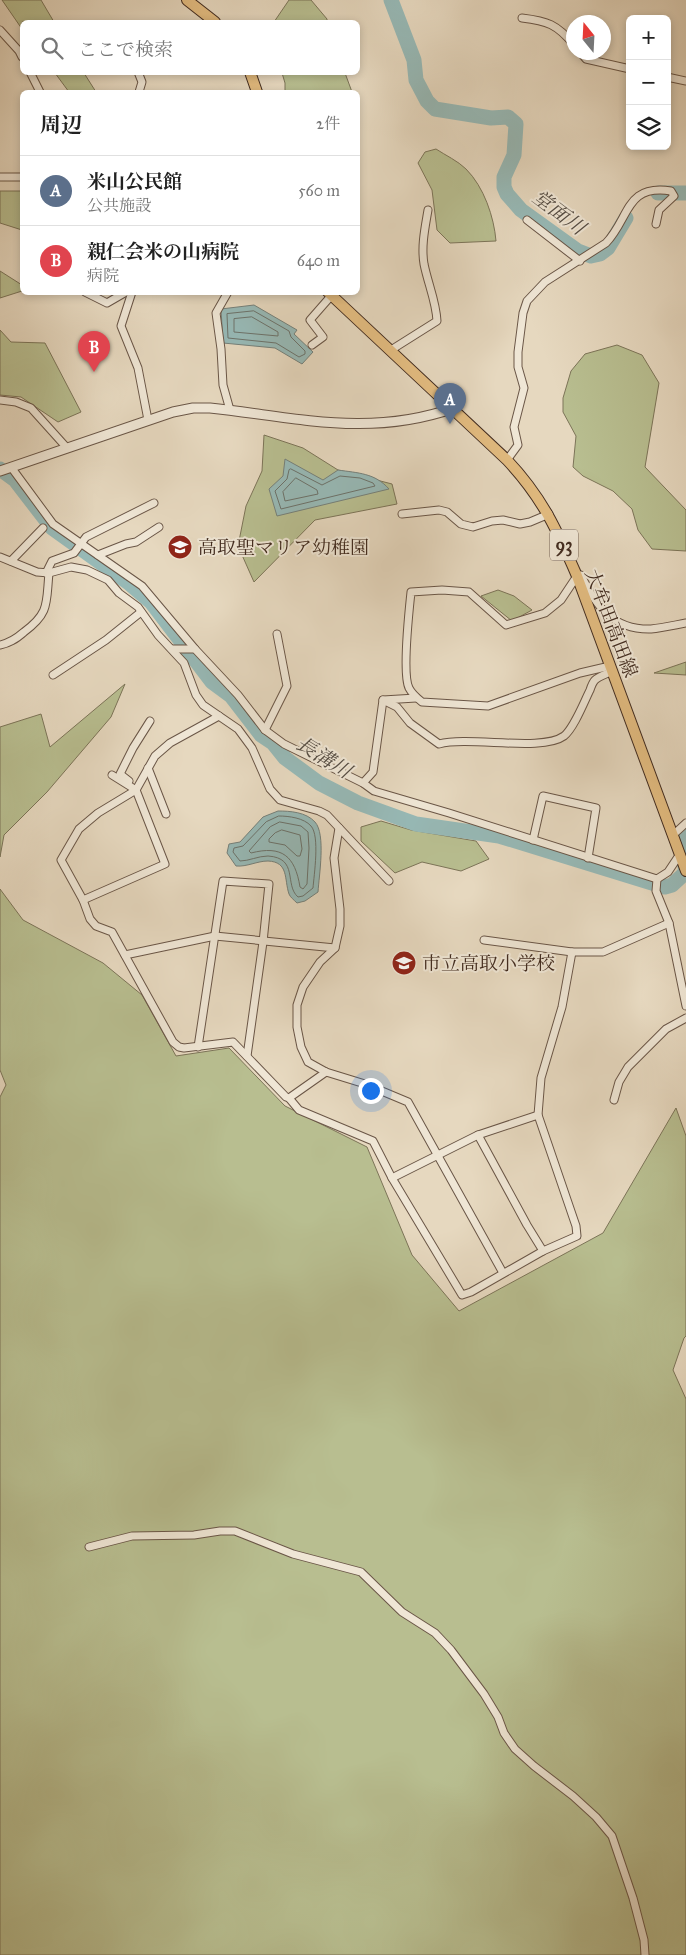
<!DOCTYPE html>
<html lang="ja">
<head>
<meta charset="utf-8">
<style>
	body { margin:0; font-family:"IM FELL Great Primer","Noto Serif JP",serif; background:#f6f6f6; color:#222 }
	.controls { position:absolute; right:15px; top:15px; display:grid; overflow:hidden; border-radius:8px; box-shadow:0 2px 8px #0003 }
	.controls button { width:45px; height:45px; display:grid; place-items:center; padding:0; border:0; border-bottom:1px solid #e0e0e0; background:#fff; color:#222; font:25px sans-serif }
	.compass { position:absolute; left:566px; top:15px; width:45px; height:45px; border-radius:50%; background:#fff; box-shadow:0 2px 8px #0003; rotate:342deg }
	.you { position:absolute; left:370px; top:1090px; width:18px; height:18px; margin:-12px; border:4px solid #fff; border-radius:50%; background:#1a73e8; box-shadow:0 0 0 8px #1a73e833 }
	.badge { display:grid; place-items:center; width:32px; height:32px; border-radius:50%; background:#db2777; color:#fff; font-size:16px; font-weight:700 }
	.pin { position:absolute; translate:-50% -41px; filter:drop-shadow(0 1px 2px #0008) }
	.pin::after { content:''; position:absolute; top:26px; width:18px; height:15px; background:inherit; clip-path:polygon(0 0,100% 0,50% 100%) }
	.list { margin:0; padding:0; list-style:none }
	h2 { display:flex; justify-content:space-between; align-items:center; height:65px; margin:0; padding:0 20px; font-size:21px }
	h2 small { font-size:16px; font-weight:400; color:#767676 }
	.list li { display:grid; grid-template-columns:32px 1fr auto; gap:15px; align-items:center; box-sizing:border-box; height:70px; padding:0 20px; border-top:1px solid #e0e0e0 }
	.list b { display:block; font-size:19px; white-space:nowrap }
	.list p { margin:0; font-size:16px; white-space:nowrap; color:#767676 }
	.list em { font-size:16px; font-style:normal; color:#767676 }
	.icon { flex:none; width:28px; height:28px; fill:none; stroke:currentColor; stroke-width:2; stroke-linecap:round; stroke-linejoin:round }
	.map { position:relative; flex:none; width:686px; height:1955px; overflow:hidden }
	.search { position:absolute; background:#fff; box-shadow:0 2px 8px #0003; left:20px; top:20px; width:340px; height:55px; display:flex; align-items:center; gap:12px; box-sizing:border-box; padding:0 18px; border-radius:8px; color:#767676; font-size:19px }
	.panel { position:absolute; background:#fff; box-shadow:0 2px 8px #0003; left:20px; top:90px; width:340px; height:205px; border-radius:8px }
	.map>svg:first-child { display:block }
</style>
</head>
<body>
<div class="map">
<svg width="686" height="1955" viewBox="0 0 686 1955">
	<rect width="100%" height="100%" fill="#e6d8bf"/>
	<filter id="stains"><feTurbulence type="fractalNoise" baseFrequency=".004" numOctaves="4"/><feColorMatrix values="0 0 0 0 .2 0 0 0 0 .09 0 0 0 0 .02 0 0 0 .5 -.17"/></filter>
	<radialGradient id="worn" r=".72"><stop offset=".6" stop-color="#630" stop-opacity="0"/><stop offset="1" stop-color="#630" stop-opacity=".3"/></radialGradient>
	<g fill="#b8be90" stroke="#7c7458">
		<polygon points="2,0 41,0 54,22 22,22 22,29"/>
		<polygon points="289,0 311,0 327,19 327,22 274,22"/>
		<polygon points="55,73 84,73 96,92 69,92"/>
		<polygon points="282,73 345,73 352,92 285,92 285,83"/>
		<path d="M436,149C445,155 458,161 466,169C484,187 494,217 496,241L450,243L437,230L432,190L418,163L425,152Z"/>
		<polygon points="0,191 22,191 22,230 0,223"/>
		<polygon points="0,271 22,285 22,291 0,298"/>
		<polygon points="0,330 11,342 45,343 81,412 58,422 21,397 0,395"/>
		<polygon points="617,345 642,355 659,383 645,467 686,510 686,551 652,549 638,530 632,509 613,491 583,476 573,467 576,436 563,412 563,398 571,371 585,354"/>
		<polygon points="264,435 303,448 338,470 392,484 397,504 315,520 254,582 238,546 246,506 262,471"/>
		<polygon points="498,590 514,596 532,610 512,621 481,596"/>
		<polygon points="686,662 686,675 654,673"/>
		<polygon points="125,684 111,717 47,792 4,835 0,857 0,727 41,714 50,747"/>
		<polygon points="381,821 411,830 476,841 489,859 461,871 422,862 395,873 361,841 361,827"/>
		<polygon points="0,889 23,920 103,963 142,995 176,1056 229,1048 285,1106 367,1147 412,1255 459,1311 603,1233 676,1108 686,1136 686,1336 684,1338 673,1370 686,1399 686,1955 0,1955 0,1097 6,1085 0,1070"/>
	</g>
	<g fill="#97b9b6" stroke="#75807a">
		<polygon points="254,305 297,330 294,334 313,352 302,364 275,348 223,343 221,309"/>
		<path d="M285,459L323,480L338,470C358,473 375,473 389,489L277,516L269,489L283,476Z"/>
		<path d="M278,811C290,811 306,812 315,822C326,834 319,876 318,892L305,901L297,903C294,900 290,897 289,894C284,879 289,862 268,861C257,861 247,867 236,866L227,853L229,844L240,842L263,817Z"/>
	</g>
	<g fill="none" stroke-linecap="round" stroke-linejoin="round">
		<g stroke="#6c726a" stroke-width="1">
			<polygon points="254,311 289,331 291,337 305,351 305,354 299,357 276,343 228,338 227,314"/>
			<polygon points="252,317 278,332 278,336 234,332 234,319"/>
			<polygon points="291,469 322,485 340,476 360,478 373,483 375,486 281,509 275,491 287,479 289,470"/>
			<polygon points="296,478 317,490 318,494 285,501 283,492"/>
			<path d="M279,816C289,816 304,818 311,826C320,836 314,875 313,888L303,896L298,897C284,885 299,858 268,856C258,856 249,861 240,861L233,852L234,848L243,846L266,822Z"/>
			<path d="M280,822L301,826L308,832L309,848L307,884L303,889L300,887C295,856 282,845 251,853L249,851L270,827Z"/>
			<polygon points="282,830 300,835 302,849 300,856 297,856 285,845 269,842 269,839 275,833"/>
		</g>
		<g stroke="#97b9b6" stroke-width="15">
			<polyline points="391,0 414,60 416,80 427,101 435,109 491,118 508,117 516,124 514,155 504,177 504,187 507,194 521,210 578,251 591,256 600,254 608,248 626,218"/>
			<polyline points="658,193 686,193"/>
			<polyline points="0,469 15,480 52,528 130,584 151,602 212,682 231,696 261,735 273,743 285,758 319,783 358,803 416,824 499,836 665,887 672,885 686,872 680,838 686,830"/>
		</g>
		<defs>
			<g id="minor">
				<path d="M522,18C547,21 557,24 574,45"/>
				<polyline points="0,30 19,51 22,57"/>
				<polyline points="580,52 586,59 630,69"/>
				<polyline points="30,72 40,92"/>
				<polyline points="138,72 142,82 139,92"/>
				<polyline points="667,77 686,81"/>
				<polyline points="0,177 22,177"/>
				<polyline points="527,220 580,261"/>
				<polyline points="85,292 107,303 126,292"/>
				<polyline points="132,292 121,326 138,368 148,420"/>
				<polyline points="228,292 216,313 221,349 223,385 230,410"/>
				<polyline points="312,345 323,337 310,320 331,296"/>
				<path d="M391,350L437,321C436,301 428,284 424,264C421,246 425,228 428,210"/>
				<polyline points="0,400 16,402 31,408 67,448"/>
				<path d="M507,460L518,445L514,427L524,388L518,367V352L523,313L527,301L545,282L606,243C630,218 625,184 671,191L674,196L659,210L656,224"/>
				<polyline points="11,467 53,524 142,586 195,649"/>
				<polyline points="402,514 439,510 447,512 461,524 473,527 492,521 503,520 520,524 530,522 549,514"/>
				<polyline points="98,555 126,544 136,542 159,527"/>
				<polyline points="0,557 37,572 49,573 71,567 87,570 108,580 119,593 138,607 158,635 184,663 196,695 203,705 238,729 252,748 270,789 280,800 319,811 327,815 389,881"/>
				<polyline points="11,561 43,528"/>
				<polyline points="46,573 52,561 74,553 86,537 154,503"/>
				<path d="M0,645C10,643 16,639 24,632C50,613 46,603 49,573"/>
				<polyline points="173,649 195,649 238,695 265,730 284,744 363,783 374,791 449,813 657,879"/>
				<path d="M610,666L580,673L488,706L422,702C417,698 412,694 409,688C402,674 409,611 411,592L442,590L469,592L506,625L545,613L561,600L577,576L581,575C596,606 612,630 651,629C662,628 675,625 686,623"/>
				<polyline points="53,675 106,640 141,612"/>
				<path d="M383,700L397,707L410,723L439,744C470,736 542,752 564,736C574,728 584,702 590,690C591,687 593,682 595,680C599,676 607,674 612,671"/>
				<polyline points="219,716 170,743 155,756 136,790 98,813 79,829 61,860 83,900 90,919 96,926 112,932 173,1042 179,1047 184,1048 233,1042 286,1097 289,1098 299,1110 373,1141 392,1178 462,1295 471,1292 543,1251 577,1236 576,1226 538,1115 541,1078 562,1007 572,952"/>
				<polyline points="265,730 287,686 277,634"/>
				<polyline points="148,768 166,814"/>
				<polyline points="129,781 120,774 133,748 150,721"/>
				<polyline points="363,783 373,772 383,700 416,698"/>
				<polyline points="339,828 334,858 340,909 340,926 335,948 320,962 303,987 297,1005 297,1027 301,1047 308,1062 326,1072 365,1084 408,1102 503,1273"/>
				<polyline points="673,835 686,823"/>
				<polyline points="533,840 543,796 596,808 588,858"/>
				<polyline points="657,879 656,891 669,923 686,1006"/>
				<polyline points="657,879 668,872 680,854"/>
				<polyline points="83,900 165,864 136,790 112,775"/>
				<polyline points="484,940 572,952 603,952 669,923"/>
				<polyline points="125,955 215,936 335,948"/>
				<polyline points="198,1047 223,881 269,884 263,942 247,1056"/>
				<polyline points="289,1098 326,1072"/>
				<polyline points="614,1100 619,1082 628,1067 666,1029 686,1018"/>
				<polyline points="478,1135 527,1225 543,1251"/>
				<polyline points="392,1178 478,1135 538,1115"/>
				<polyline points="89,1547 132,1536 194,1535 220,1531 235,1531 293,1554 361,1572 402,1612 435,1633 451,1650 484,1694 498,1717 504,1733 515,1749 534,1766 573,1796 596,1817 612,1836 633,1898 644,1940 645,1955"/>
			</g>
			<path id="tertiary" d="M0,471L173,412L193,408H210C296,417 368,438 454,408"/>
			<g id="primary">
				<polyline points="187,0 215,22"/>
				<polyline points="250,72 257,92"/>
				<path d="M328,292L507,460C542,497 557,530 577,576L686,871"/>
			</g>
		</defs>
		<use href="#minor" stroke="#6a5647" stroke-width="9"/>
		<use href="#tertiary" stroke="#6a5647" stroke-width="11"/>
		<use href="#primary" stroke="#412b1f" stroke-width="12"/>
		<use href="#minor" stroke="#efe6d5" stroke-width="7"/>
		<use href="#tertiary" stroke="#efe6d5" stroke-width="9"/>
		<use href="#primary" stroke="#e3bc80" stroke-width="10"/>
	</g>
	<defs>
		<symbol id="school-disc" viewBox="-11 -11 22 22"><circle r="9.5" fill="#8f2418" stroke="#efe6d5"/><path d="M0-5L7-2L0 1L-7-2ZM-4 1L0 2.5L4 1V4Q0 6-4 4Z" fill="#fff"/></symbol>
	</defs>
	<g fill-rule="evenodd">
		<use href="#school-disc" x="166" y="533" width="28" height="28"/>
		<use href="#school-disc" x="390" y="949" width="28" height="28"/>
	</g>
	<g text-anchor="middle" stroke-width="4" stroke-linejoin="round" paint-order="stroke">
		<rect fill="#efe6d5" stroke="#756356" stroke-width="1" x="550" y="529.5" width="28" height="31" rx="4"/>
		<g font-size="18" font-weight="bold" fill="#412b1f">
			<text x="564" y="551">93</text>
		</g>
		<g font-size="19" fill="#412b1f" stroke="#efe6d5" text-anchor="start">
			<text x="198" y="554">高取聖マリア幼稚園</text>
			<text x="422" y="970">市立高取小学校</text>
		</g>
		<g font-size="19" fill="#412b1f" stroke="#efe6d5">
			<text transform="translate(612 623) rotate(69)" y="7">大牟田高田線</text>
		</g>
		<g font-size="20" font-style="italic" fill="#564e45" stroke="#efe6d5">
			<text transform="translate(559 212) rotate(37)" y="7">堂面川</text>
			<text transform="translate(324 757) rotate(32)" y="7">長溝川</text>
		</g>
	</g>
	<rect width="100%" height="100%" filter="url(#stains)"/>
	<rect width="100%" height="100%" fill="url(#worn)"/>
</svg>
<div class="controls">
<button>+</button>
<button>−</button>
<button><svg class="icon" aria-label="layers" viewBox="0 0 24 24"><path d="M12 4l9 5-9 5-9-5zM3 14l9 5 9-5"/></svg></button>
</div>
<svg class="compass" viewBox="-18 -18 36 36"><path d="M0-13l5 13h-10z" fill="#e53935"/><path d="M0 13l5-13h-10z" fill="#767676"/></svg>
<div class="you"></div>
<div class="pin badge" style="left:450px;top:424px;background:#5c6f8a">A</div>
<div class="pin badge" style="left:94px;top:372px;background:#e0444e">B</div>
<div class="search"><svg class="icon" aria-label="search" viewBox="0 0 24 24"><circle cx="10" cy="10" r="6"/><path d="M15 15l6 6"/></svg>ここで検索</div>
<section class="panel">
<h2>周辺<small>2件</small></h2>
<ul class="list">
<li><span class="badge" style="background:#5c6f8a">A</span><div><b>米山公民館</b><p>公共施設</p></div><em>560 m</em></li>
<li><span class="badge" style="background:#e0444e">B</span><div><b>親仁会米の山病院</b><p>病院</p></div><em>640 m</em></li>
</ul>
</section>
</div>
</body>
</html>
